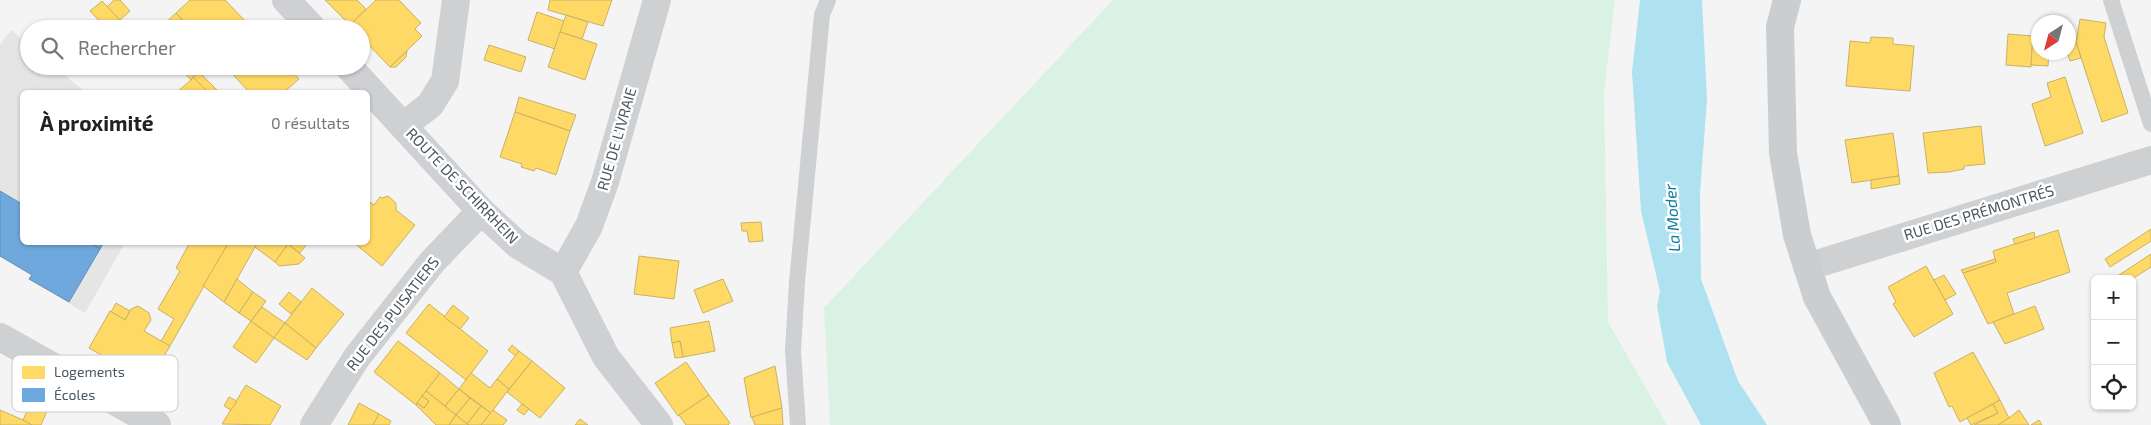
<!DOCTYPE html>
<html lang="fr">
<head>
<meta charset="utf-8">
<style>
	body { margin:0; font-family:"Exo 2",sans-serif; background:#f2f2f2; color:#222 }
	.controls { position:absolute; right:15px; bottom:15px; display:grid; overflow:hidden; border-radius:8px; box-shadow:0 1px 4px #0004 }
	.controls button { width:45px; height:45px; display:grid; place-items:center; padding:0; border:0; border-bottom:1px solid #e0e0e0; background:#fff; color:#222; font:25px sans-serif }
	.compass { position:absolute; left:2031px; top:15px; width:45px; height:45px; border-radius:50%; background:#fff; box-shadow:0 1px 4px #0004; rotate:216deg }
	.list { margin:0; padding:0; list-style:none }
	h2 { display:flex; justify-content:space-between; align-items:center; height:65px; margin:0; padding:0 20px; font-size:21px }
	h2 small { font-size:16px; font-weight:400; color:#767676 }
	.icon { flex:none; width:28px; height:28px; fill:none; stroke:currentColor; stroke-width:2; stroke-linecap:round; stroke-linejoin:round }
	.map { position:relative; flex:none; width:2151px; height:425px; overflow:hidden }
	.search { position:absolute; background:#fff; box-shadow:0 1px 4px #0004; left:20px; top:20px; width:350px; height:55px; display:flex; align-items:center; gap:12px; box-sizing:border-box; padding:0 18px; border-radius:28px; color:#767676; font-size:19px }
	.panel { position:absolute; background:#fff; box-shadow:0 1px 4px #0004; left:20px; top:90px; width:350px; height:155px; border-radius:8px }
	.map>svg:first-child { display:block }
</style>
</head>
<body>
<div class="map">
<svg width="2151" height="425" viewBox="0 0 2151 425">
	<rect width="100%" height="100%" fill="#f4f4f4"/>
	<polygon fill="#e6e5e6" points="11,30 29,45 29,66 54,66 85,92 22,92 22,242 125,243 85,313 29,279 32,275 0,255 0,45"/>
	<polygon fill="#d9f2e3" points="1113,0 1615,0 1604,92 1608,322 1667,425 830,425 824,308"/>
	<polygon fill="#aee2f0" points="1640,0 1702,0 1707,99 1700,193 1701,279 1738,381 1767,425 1701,425 1667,362 1657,306 1660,291 1641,211 1632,72"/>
	<g fill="#ffd966" stroke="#c9b264">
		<polygon points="114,0 120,0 130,11 120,20 107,7"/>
		<polygon points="190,0 225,0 249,25 245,29 190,29 176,13"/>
		<polygon points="325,0 357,0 366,9 350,25"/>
		<polygon points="376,0 399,0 421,23 415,29 422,36 390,67 361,37 361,29 353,29 350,25"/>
		<polygon points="550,0 612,0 603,26 548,10"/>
		<polygon points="102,1 120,20 110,29 107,29 90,11"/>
		<polygon points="537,12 564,21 555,49 528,40"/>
		<polygon points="176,13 190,29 166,29 163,25"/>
		<polygon points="566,15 588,22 582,39 560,32"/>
		<polygon points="2080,19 2106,23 2104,37 2128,113 2102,122 2076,42"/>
		<polygon points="560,32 597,44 585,80 548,67"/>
		<polygon points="2008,34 2033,36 2031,67 2006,65"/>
		<polygon points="2033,36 2038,37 2038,52 2049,52 2048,66 2031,65"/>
		<polygon points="1871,37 1893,38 1893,44 1914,46 1910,91 1846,86 1850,41 1870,43"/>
		<polygon points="2068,41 2076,42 2081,58 2070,61 2067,52 2068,52"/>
		<polygon points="489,45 526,57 521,72 484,60"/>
		<polygon points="407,51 406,57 396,67 390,67"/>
		<polygon points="178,66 205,66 191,80"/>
		<polygon points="225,66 287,66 299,79 284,92 249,92"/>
		<polygon points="199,72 217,90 215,92 208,92 193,77"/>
		<polygon points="193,77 208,92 177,92 191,80"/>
		<polygon points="2065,77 2083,133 2045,146 2032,104 2051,97 2047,83"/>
		<polygon points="519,97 576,115 570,131 515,112"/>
		<polygon points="515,112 570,131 556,175 536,168 534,171 521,167 522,164 500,157"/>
		<polygon points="1981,126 1985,164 1964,166 1964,169 1949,172 1928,173 1923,133"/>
		<polygon points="1893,133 1899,176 1852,183 1845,140"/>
		<polygon points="1899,176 1900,184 1871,189 1871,180"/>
		<polygon points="388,196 396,203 396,210 415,225 382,266 353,242 368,242 368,201 374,205 380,197 382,198"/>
		<polygon points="761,222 763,241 749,242 747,231 742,231 741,223"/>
		<polygon points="2151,229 2151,241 2110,267 2105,259"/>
		<polygon points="2058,230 2070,272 2007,293 2014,314 1988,324 1963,273 1996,262 1993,251"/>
		<polygon points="2034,232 2035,238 2015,244 2013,239"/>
		<polygon points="190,242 229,242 170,346 161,341 174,319 158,309 180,271 176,268"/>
		<polygon points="229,242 258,242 224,302 203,286"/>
		<polygon points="258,242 286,242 288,244 275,262 255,247"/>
		<polygon points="289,242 303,242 306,245 300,253 288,244"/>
		<polygon points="288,244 305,258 299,264 279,266 275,262"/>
		<polygon points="2151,254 2151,267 2132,279 2117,279 2116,277"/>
		<polygon points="639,256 679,261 674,299 634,294"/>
		<polygon points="1995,259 1996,262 1963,273 1961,270"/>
		<polygon points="1926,266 1953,314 1914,337 1893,304 1896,302 1888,287"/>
		<polygon points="1944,275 1956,294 1945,300 1934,280"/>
		<polygon points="237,279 253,292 239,313 224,302"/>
		<polygon points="723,279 733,301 703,313 694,290"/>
		<polygon points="312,288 344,314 316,348 285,323"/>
		<polygon points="253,292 266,301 251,321 239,313"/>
		<polygon points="289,292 301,302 291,314 279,304"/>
		<polygon points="116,303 130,311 125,320 111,312"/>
		<polygon points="429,304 488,351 466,380 406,333"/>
		<polygon points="453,305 469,318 460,329 444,317"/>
		<polygon points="138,306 149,313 151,320 144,331 170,346 148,382 89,348 110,311 125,320 131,309"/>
		<polygon points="2035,306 2044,329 2005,344 1993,322"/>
		<polygon points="262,307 285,323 274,338 251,321"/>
		<polygon points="251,321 274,338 256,363 233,347"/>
		<polygon points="709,321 715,351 683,357 680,341 672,343 670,328"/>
		<polygon points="285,323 316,348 307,360 274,338"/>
		<polygon points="398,341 440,373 416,405 374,372"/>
		<polygon points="680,341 683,357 675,358 672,343"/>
		<polygon points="512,345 519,351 516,356 508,350"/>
		<polygon points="519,351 532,361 509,389 497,379"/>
		<polygon points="1973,352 2000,400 1960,422 1952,406 1949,407 1934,373"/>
		<polygon points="532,361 565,388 540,418 507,392"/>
		<polygon points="686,362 709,395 678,416 655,383"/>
		<polygon points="775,366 782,408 751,418 744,378"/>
		<polygon points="440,373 459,389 445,406 426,391"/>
		<polygon points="471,373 490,388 497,379 509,389 491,413 459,389"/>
		<polygon points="246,385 281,406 270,425 222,424"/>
		<polygon points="459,389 470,398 456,415 445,406"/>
		<polygon points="426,391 456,415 449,425 436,425 416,405 417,403 424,408 429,401 422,396"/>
		<polygon points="709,395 730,423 728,425 686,425 679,415"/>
		<polygon points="34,396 50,404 41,425 32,425 23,420"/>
		<polygon points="422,396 429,401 424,408 417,403"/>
		<polygon points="229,397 237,401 231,410 224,406"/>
		<polygon points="470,398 481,406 467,424 456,415"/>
		<polygon points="2000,400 2009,418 1998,425 1974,425 1998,413 1993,404"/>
		<polygon points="359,403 379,414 373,425 348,425"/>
		<polygon points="522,404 529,409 524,415 517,410"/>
		<polygon points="1993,404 1998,413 1971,425 1967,418"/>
		<polygon points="481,406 491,413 481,425 469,425 467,424"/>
		<polygon points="782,408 783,425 755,425 752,417"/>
		<polygon points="0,410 23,420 32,425 0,425"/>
		<polygon points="493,410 507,420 503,425 481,425"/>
		<polygon points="2019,410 2029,425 1998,425 2009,418"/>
		<polygon points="379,414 391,421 389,425 373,425"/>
		<polygon points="456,415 467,424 469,425 449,425"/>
		<polygon points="580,419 588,425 575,425"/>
		<polygon points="2039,420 2042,425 2031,425"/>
	</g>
	<g fill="#6fa8dc" stroke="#648fb7">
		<polygon points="0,191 22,204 22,242 89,242 100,249 69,302 29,279 32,275 0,256"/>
		<polygon points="89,242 104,242 100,249"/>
	</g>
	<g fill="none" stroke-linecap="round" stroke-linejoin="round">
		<g stroke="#ced0d2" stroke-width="16">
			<polyline points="2111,0 2151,124"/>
			<polyline points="798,425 793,351 797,282 822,15 828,0"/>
		</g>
		<g stroke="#ced0d2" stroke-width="28">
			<polyline points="403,126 430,105 445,81 456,0"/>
			<polyline points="1807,267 2151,160"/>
			<polyline points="563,272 589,226 605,182 657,0"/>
			<polyline points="0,337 157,425"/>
			<polyline points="314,425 357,357 432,262 481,211"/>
		</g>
		<g stroke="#ced0d4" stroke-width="28">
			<polyline points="286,0 313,29"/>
			<polyline points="348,66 481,211 518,245 563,272 606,357 659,425"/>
		</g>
		<polyline stroke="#caced1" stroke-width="28" points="1787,0 1780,27 1783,153 1797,235 1817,297 1887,425"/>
	</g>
	<g text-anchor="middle" stroke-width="5" stroke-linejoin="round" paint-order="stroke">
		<g font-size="15" fill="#4a5661" stroke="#fff">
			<text transform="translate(617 139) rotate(-74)" y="5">RUE DE L'IVRAIE</text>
			<text transform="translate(462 186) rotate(46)" y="5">ROUTE DE SCHIRRHEIN</text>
			<text transform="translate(1979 213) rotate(-17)" y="5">RUE DES PRÉMONTRÉS</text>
			<text transform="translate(393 314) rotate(-52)" y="5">RUE DES PUISATIERS</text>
		</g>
		<g font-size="16" font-style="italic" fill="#0c7c9b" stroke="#fff">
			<text transform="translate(1672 218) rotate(-94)" y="6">La Moder</text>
		</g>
	</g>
	<rect x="12" y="355" width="166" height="57" rx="8" fill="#fff" stroke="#c9ccd0" stroke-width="1"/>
	<rect x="22" y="366" width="23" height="13" fill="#ffd966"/>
	<rect x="22" y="388" width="23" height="14" fill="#6fa8dc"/>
	<g font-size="14" fill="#4a5661">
		<text x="54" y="377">Logements</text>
		<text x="54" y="400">Écoles</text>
	</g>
</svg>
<div class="controls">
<button>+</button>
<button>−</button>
<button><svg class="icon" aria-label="locate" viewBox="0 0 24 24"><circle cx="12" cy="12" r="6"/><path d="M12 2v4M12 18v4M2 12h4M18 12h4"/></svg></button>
</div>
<svg class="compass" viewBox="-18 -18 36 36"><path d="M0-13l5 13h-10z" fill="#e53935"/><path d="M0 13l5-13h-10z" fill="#767676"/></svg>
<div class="search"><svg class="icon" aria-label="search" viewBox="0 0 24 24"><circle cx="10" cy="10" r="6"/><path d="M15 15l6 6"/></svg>Rechercher</div>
<section class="panel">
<h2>À proximité<small>0 résultats</small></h2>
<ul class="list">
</ul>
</section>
</div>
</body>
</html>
